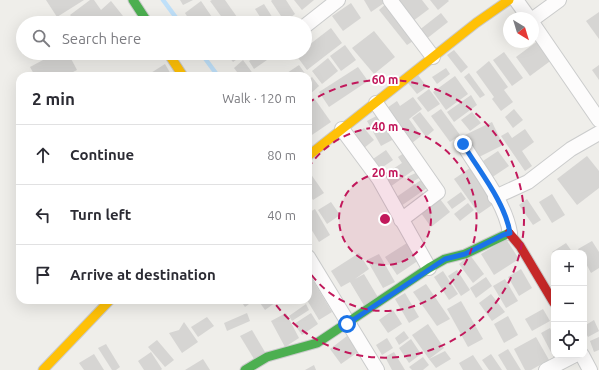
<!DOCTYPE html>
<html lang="en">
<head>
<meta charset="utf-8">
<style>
	body { margin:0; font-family:Ubuntu,sans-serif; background:#f7f7f7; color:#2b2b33 }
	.controls { position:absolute; right:12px; bottom:12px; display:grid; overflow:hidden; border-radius:8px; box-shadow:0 4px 16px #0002 }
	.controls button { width:36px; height:36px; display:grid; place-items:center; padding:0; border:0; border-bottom:1px solid #e1e1e2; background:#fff; color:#2b2b33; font:20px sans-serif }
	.compass { position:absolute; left:503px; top:12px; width:36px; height:36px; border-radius:50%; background:#fff; box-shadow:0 4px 16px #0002; rotate:142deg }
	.stop { position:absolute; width:12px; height:12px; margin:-9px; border:3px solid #1a73e8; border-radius:50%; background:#fff }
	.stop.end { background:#1a73e8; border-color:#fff; box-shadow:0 1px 4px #0008 }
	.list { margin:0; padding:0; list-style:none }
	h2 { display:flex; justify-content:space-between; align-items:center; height:52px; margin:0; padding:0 16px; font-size:17px }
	h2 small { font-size:13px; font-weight:400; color:#7c7c81 }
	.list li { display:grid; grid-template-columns:26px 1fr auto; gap:12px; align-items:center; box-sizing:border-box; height:60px; padding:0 16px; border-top:1px solid #e1e1e2 }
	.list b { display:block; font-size:15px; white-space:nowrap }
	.list em { font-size:13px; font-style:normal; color:#7c7c81 }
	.icon { flex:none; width:22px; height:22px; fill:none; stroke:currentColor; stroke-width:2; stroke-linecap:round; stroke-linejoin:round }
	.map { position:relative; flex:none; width:599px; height:370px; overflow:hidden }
	.search { position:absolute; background:#fff; box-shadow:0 4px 16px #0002; left:16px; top:16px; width:296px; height:44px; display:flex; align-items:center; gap:10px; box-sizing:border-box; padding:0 14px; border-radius:22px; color:#7c7c81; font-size:15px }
	.panel { position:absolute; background:#fff; box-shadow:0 4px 16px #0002; left:16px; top:72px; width:296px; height:232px; border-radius:12px }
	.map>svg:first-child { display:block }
</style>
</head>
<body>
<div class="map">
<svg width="599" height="370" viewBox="0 0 599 370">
	<rect width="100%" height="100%" fill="#efeeea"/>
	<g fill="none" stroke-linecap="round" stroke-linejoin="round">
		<g stroke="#bfe0f9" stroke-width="4.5">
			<polyline points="163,0 180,23"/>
			<polyline points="201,53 218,76"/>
		</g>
	</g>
	<g fill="#d6d5d3">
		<polygon points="46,0 84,0 57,17"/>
		<polygon points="90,0 94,0 101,10 111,1 127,21 124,23 77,23 70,15"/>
		<polygon points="180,0 193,0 183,5"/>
		<polygon points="212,0 225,0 237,17 229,23 226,23 210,1"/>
		<polygon points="272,0 286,0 295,14 285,22 271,1"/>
		<polygon points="294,0 314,0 302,10"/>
		<polygon points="364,0 387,0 387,1 371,12"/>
		<polygon points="397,0 422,0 429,9 413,21"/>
		<polygon points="430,0 448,0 449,1 438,10"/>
		<polygon points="201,1 216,23 191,23 185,13"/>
		<polygon points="351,3 361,18 343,31 332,16"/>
		<polygon points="387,3 416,39 407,45 379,10"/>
		<polygon points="264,4 276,23 264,23 255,9"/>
		<polygon points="599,12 599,39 586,21"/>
		<polygon points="441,13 448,22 425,40 418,31"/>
		<polygon points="331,28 342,43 307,70 296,55 305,53 305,48"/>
		<polygon points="374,31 395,57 374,74 352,48"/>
		<polygon points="539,40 553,59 530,76 516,57"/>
		<polygon points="345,45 356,60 341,71 330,56"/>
		<polygon points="454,50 468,67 461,73 447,55"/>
		<polygon points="504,52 523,78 512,86 493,60"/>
		<polygon points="56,53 68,53 77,70 65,76 35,76 30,67"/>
		<polygon points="226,53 241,53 243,55 233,62"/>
		<polygon points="260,53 262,53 267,60 254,69 249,61"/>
		<polygon points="328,58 338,71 322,84 312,71"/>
		<polygon points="243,60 254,75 252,76 240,76 234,68"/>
		<polygon points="489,61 508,87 504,90 513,102 501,111 492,99 494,97 476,72"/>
		<polygon points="165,64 172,76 146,76"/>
		<polygon points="299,65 306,75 289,76 287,73"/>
		<polygon points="599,65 599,80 592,70"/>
		<polygon points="358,67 368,81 329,107 319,92"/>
		<polygon points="446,68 450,74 437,84 432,77"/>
		<polygon points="469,73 485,95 480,98 464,77"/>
		<polygon points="418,75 427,87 417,94 408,83"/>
		<polygon points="455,76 468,94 446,110 433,92"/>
		<polygon points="312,77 319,86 308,96 308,80"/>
		<polygon points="429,89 440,104 428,112 417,98"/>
		<polygon points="471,95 477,105 454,122 447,112"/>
		<polygon points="413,97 422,109 409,119 421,136 412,143 387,108 397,101 400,106"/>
		<polygon points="314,98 331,122 309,137 308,102"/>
		<polygon points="441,109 460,135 450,142 431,116"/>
		<polygon points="514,109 523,120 513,128 505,117"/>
		<polygon points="420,112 434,130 426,137 412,118"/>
		<polygon points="472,112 481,123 470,131 461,120"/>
		<polygon points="380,114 394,139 381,146 367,121"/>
		<polygon points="492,122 503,145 477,158 465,135"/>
		<polygon points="364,128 374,140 364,148 354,135"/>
		<polygon points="525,129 534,142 522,151 532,166 525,171 501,136 508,132 512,138"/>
		<polygon points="386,150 393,160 380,169 373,159"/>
		<polygon points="498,151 509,166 491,178 480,163"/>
		<polygon points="404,153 415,169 390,187 382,176 402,163 398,157"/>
		<polygon points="587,156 599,171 599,188 577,205 557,179"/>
		<polygon points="470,168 495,203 479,214 454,179"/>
		<polygon points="308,170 324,193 313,200 308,192"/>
		<polygon points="418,172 421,177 410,183 407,177"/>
		<polygon points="421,180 427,188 401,206 395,198"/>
		<polygon points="461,192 466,199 452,209 447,202"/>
		<polygon points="552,194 565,215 552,223 539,202"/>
		<polygon points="440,199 450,212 431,227 421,213"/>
		<polygon points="527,199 541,220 533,225 519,205"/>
		<polygon points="331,202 340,215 327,224 318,210"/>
		<polygon points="468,203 474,210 460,221 454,214"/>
		<polygon points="315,209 330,235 319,242 308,224 308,213"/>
		<polygon points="506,239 519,259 494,275 481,254"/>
		<polygon points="592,241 599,252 599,268 591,273 584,260 584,253 580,253 578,249"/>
		<polygon points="407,243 419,260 397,275 385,257"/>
		<polygon points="566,243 573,253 554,253 554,255 552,252"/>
		<polygon points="359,253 369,269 355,279 364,274 379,299 365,307 350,282 341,287 331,271"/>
		<polygon points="379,254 395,282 383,288 367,260"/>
		<polygon points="470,255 484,274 473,283 459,264"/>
		<polygon points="521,269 532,288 519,296 508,277"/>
		<polygon points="457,270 470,290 461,296 448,276"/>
		<polygon points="443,271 458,294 449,300 434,277"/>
		<polygon points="486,277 492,286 476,298 470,288"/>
		<polygon points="312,279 332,312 319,320 307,300 308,281"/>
		<polygon points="505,279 518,301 506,308 493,286"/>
		<polygon points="426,284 450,319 437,326 413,292"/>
		<polygon points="405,293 419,317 409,323 395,299"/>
		<polygon points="491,294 505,312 492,321 479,303"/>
		<polygon points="240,300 252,300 253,301 245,307"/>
		<polygon points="258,300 279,300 265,310"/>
		<polygon points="461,301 483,339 468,347 447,309"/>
		<polygon points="306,304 309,310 292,321 289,316"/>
		<polygon points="543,309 550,321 532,331 525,319"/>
		<polygon points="393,310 402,324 388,333 379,320"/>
		<polygon points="247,313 250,321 227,331 224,323"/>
		<polygon points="286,313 299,338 285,347 271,321"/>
		<polygon points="311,313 318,324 302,335 294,324"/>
		<polygon points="508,316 518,335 504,343 494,324"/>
		<polygon points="207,317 214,326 198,337 191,327"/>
		<polygon points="594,320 599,331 588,337 584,330 584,326"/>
		<polygon points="184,322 198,342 182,353 169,333 179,330"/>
		<polygon points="428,324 444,348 429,359 412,335"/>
		<polygon points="550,328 554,337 554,355 558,355 554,358 541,333"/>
		<polygon points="252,330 265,352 254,359 240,336"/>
		<polygon points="404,331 409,338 399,345 395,338"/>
		<polygon points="347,336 358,352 341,364 330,349"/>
		<polygon points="536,337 549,360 531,370 525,370 514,349"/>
		<polygon points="599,337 599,350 594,352 590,341"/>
		<polygon points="387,338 393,348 382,355 376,345"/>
		<polygon points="411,339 421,354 409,363 399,348"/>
		<polygon points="157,340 174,360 165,367 148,347"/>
		<polygon points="106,344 120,367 116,370 112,370 98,348"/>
		<polygon points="508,349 521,370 507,370 498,355"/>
		<polygon points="445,351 451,359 436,368 429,359"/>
		<polygon points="151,352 162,369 161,370 144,370 138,361"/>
		<polygon points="394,352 405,370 392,370 385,357"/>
		<polygon points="94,354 104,370 84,370 79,363"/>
		<polygon points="491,354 502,370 489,370 482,360"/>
		<polygon points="473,355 483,370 463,370 459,363"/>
		<polygon points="423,357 429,365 423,370 412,370 409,367"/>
		<polygon points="203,359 210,370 185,370"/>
		<polygon points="314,365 316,370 305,370"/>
	</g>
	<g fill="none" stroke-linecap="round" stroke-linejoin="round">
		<defs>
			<g id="street">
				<polyline points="390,0 433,57"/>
				<polyline points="516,0 529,18"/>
				<polyline points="533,19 559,0"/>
				<polyline points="533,24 599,120"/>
				<polyline points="305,26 338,0"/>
				<polyline points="376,103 438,192 401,220"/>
				<polyline points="342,129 379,179 429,268"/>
				<path d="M463,144C479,171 505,202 510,233"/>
				<polyline points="495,197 528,182 571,149 599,133"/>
				<polyline points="308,257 377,370"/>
				<polyline points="582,355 590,370"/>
				<polyline points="546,370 575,355"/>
			</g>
			<g id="fast">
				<polyline points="133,0 148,23"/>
				<polyline points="245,370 267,357 317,343 429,268 445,259 465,254 509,233"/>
			</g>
			<g id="slow">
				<polyline points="168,53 183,76"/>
				<polyline points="308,156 476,23 509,0"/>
				<polyline points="43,370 110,300"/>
			</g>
			<polyline id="jam" points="509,233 520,246 554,303"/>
		</defs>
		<use href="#street" stroke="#cbcccc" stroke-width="16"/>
		<use href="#fast" stroke="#cacacb" stroke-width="11"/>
		<use href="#slow" stroke="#cacacb" stroke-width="11"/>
		<use href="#jam" stroke="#cacacb" stroke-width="11"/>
		<use href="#street" stroke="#fdfcfc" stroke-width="14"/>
		<use href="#fast" stroke="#4caf50" stroke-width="9"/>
		<use href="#slow" stroke="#ffc107" stroke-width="9"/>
		<use href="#jam" stroke="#c62828" stroke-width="9"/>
	</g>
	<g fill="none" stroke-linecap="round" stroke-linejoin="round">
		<path stroke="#1a73e8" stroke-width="5" d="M347,324L445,259L465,254L503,235L510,233C505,202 479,171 463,144"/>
	</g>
	<circle cx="385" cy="219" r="46" fill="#c2185b" fill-opacity=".12"/>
	<g fill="none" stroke="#c2185b" stroke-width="2" stroke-dasharray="7 5">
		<circle cx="385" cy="219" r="46"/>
		<path d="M308 168A92 92 0 1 1 308 270"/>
		<path d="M308 103A139 139 0 1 1 273 301"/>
	</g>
	<circle cx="385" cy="219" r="6" fill="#c2185b" stroke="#fff" stroke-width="2"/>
	<g font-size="12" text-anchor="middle" font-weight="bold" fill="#c2185b" stroke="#fff" stroke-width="4" stroke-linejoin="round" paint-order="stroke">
		<text x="385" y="84">60 m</text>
		<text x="385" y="131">40 m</text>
		<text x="385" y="177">20 m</text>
	</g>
</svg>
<div class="controls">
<button>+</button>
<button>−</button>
<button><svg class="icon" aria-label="locate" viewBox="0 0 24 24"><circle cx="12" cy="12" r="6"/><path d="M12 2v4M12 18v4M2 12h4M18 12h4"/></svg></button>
</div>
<svg class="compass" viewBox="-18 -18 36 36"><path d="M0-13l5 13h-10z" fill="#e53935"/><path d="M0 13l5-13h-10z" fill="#7c7c81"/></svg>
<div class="stop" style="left:347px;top:324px"></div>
<div class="stop end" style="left:463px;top:144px"></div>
<div class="search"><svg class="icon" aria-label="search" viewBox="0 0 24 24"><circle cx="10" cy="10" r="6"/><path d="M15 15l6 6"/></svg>Search here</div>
<section class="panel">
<h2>2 min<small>Walk · 120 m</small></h2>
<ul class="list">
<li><svg class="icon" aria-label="ahead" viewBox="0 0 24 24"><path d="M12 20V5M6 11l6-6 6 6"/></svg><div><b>Continue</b></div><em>80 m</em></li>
<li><svg class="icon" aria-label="left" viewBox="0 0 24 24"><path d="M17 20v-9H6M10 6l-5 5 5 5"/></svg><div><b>Turn left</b></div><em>40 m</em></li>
<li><svg class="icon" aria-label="arrive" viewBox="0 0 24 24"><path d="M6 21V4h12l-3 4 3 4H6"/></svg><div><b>Arrive at destination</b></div></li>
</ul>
</section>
</div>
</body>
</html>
